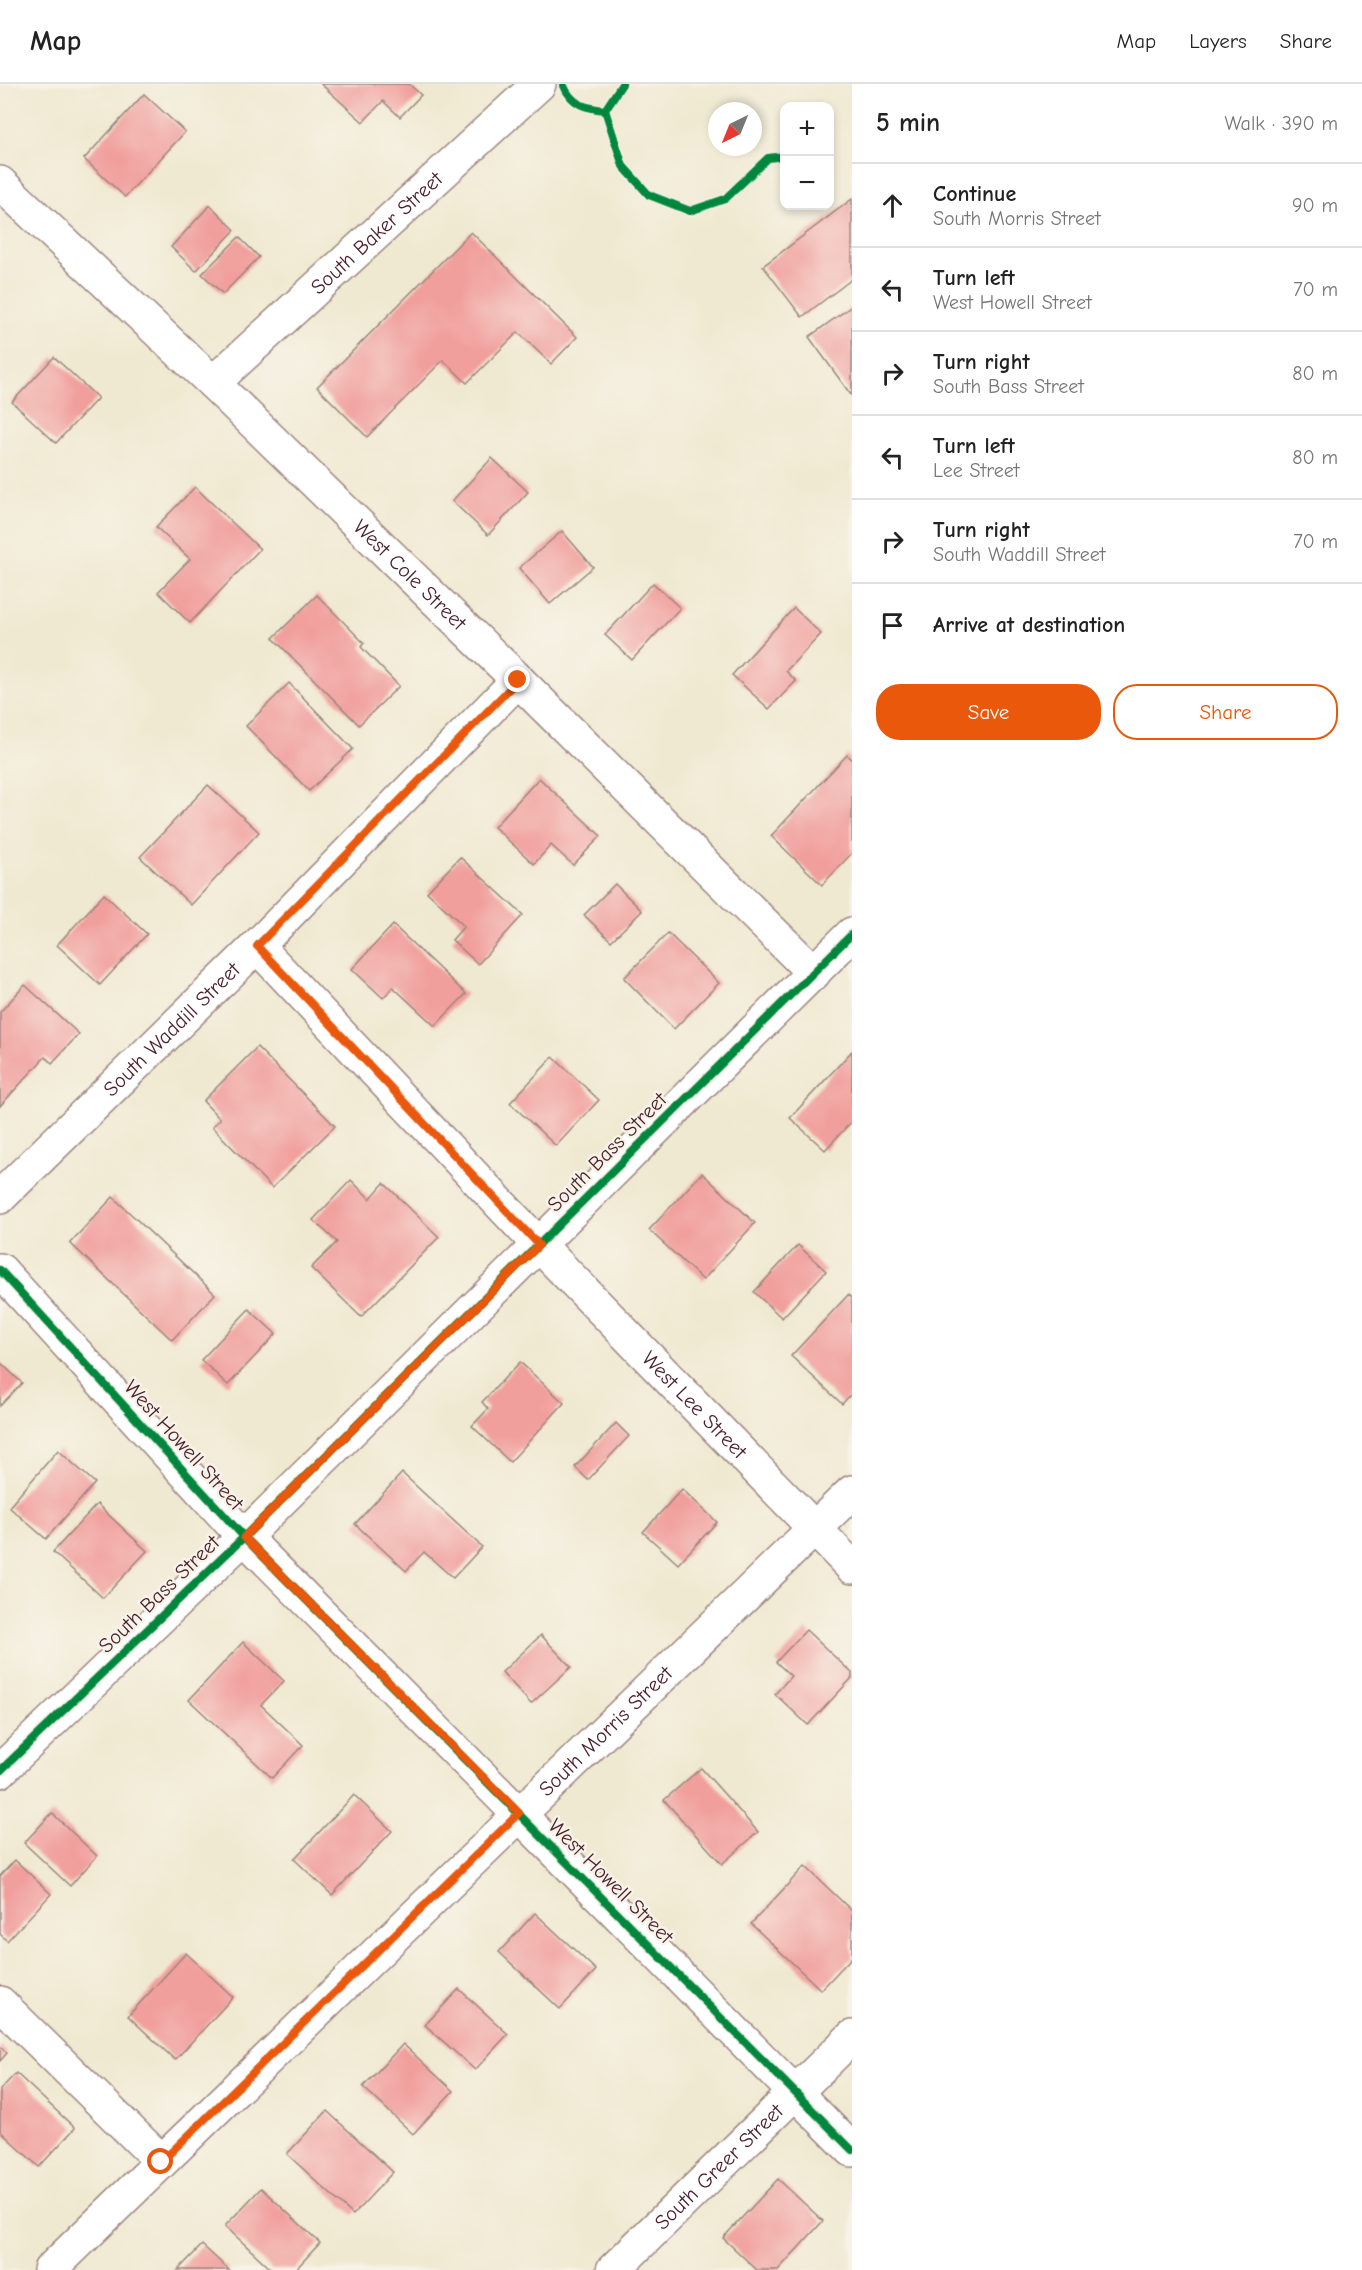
<!DOCTYPE html>
<html lang="en">
<head>
<meta charset="utf-8">
<style>
	body { margin:0; font-family:"Comic Neue",sans-serif; background:#f6f6f6; color:#222 }
	.controls { position:absolute; right:18px; top:18px; display:grid; overflow:hidden; border-radius:12px; box-shadow:0 3px 9px #0003 }
	.controls button { width:54px; height:54px; display:grid; place-items:center; padding:0; border:0; border-bottom:2px solid #e0e0e0; background:#fff; color:#222; font:30px sans-serif }
	.compass { position:absolute; left:708px; top:18px; width:54px; height:54px; border-radius:50%; background:#fff; box-shadow:0 3px 9px #0003; rotate:223deg }
	.stop { position:absolute; width:18px; height:18px; margin:-14px; border:4px solid #ea580c; border-radius:50%; background:#fff }
	.stop.end { background:#ea580c; border-color:#fff; box-shadow:0 2px 6px #0008 }
	.list { margin:0; padding:0; list-style:none }
	h2 { display:flex; justify-content:space-between; align-items:center; height:78px; margin:0; padding:0 24px; font-size:26px }
	h2 small { font-size:20px; font-weight:400; color:#767676 }
	.list li { display:grid; grid-template-columns:39px 1fr auto; gap:18px; align-items:center; box-sizing:border-box; height:84px; padding:0 24px; border-top:2px solid #e0e0e0 }
	.list b { display:block; font-size:22px; white-space:nowrap }
	.list p { margin:0; font-size:20px; white-space:nowrap; color:#767676 }
	.list em { font-size:20px; font-style:normal; color:#767676 }
	.actions { display:flex; gap:12px; padding:18px 24px }
	.actions a { flex:1; padding:14px 0; border:2px solid #ea580c; border-radius:24px; text-align:center; font-size:21px; color:#ea580c }
	.actions .main { background:#ea580c; color:#fff }
	.icon { flex:none; width:33px; height:33px; fill:none; stroke:currentColor; stroke-width:2; stroke-linecap:round; stroke-linejoin:round }
	.map { position:relative; flex:none; width:852px; height:2186px; overflow:hidden }
	header { display:flex; align-items:center; gap:36px; box-sizing:border-box; height:84px; padding:0 30px; background:#fff; border-bottom:2px solid #e0e0e0 }
	header strong { font-size:28px }
	nav { display:flex; gap:33px; margin-inline-start:auto; font-size:21px }
	main { display:flex }
	aside { flex:1; background:#fff }
	.map>svg:first-child { display:block }
</style>
</head>
<body>
<header>
<strong>Map</strong>
<nav><a>Map</a><a>Layers</a><a>Share</a></nav>
</header>
<main>
<div class="map">
<svg width="852" height="2186" viewBox="0 0 852 2186">
	<rect width="100%" height="100%" fill="#f7f3e8"/>
	<filter id="ink" filterUnits="userSpaceOnUse"><feTurbulence type="fractalNoise" baseFrequency=".0167" numOctaves="2"/><feDisplacementMap in="SourceGraphic" scale="12" xChannelSelector="R" yChannelSelector="G"/><feConvolveMatrix kernelMatrix="1 2 1 2 8 2 1 2 1" color-interpolation-filters="sRGB"/></filter>
	<filter id="wash" filterUnits="userSpaceOnUse"><feTurbulence type="fractalNoise" baseFrequency=".008" numOctaves="4" result="noise"/><feDisplacementMap in="SourceGraphic" scale="24" xChannelSelector="R" yChannelSelector="G"/><feGaussianBlur stdDeviation="1.35" result="paint"/><feColorMatrix in="noise" values="0 0 0 0 0 0 0 0 0 0 0 0 0 0 0 0 0 1.4 0 .05"/><feComposite in="paint" operator="in"/></filter>
	<g filter="url(#wash)">
		<rect width="100%" height="100%" fill="#f0e9d1"/>
		<g id="blocks">
			<g fill="#f19f9c">
				<polygon points="321,0 409,0 421,11 400,33 383,17 363,38"/>
				<polygon points="144,10 185,48 125,113 84,75"/>
				<polygon points="852,115 852,195 802,233 763,182"/>
				<polygon points="210,121 235,146 196,187 171,163"/>
				<polygon points="471,148 577,253 551,280 518,248 467,299 443,276 367,353 317,303"/>
				<polygon points="239,153 259,173 223,210 202,190"/>
				<polygon points="852,222 852,310 851,311 809,253"/>
				<polygon points="54,273 98,314 56,359 12,318"/>
				<polygon points="492,374 528,408 488,451 452,417"/>
				<polygon points="195,403 260,465 190,539 158,508 190,475 156,443"/>
				<polygon points="562,447 593,483 550,520 519,484"/>
				<polygon points="653,499 680,524 632,576 605,551"/>
				<polygon points="317,511 364,559 361,563 399,602 359,641 273,554"/>
				<polygon points="794,524 821,550 786,587 796,597 769,625 732,591"/>
				<polygon points="289,599 353,665 309,707 246,642"/>
				<polygon points="847,671 852,675 852,769 822,801 771,752"/>
				<polygon points="539,694 601,752 573,781 551,761 534,780 494,743"/>
				<polygon points="208,701 259,748 191,821 140,773"/>
				<polygon points="460,773 523,831 478,880 452,856 464,842 427,808"/>
				<polygon points="615,800 642,827 611,857 584,831"/>
				<polygon points="104,810 147,850 100,901 57,861"/>
				<polygon points="393,841 466,910 435,942 393,903 383,914 352,885"/>
				<polygon points="668,849 719,899 674,945 624,894"/>
				<polygon points="25,901 79,950 52,979 45,973 0,1022 0,928"/>
				<polygon points="257,963 335,1042 272,1104 212,1043 220,1035 203,1017"/>
				<polygon points="852,967 852,1037 825,1066 790,1034"/>
				<polygon points="553,973 599,1016 556,1062 510,1019"/>
				<polygon points="702,1089 755,1139 703,1196 649,1146"/>
				<polygon points="351,1096 370,1115 384,1099 439,1153 361,1233 311,1184 337,1158 313,1136"/>
				<polygon points="113,1113 215,1210 172,1256 70,1159"/>
				<polygon points="798,1161 826,1187 782,1234 754,1208"/>
				<polygon points="848,1211 852,1214 852,1309 842,1320 791,1272"/>
				<polygon points="249,1225 276,1250 228,1301 201,1276"/>
				<polygon points="0,1278 22,1299 0,1322"/>
				<polygon points="520,1278 564,1319 510,1378 472,1342 488,1325 482,1318"/>
				<polygon points="616,1339 629,1352 588,1396 575,1383"/>
				<polygon points="58,1366 95,1399 46,1455 9,1423"/>
				<polygon points="402,1389 482,1463 453,1494 424,1468 406,1487 355,1440"/>
				<polygon points="682,1405 717,1438 678,1480 643,1448"/>
				<polygon points="97,1420 147,1467 103,1514 53,1468"/>
				<polygon points="806,1546 852,1589 852,1594 808,1641 775,1610 791,1592 776,1578"/>
				<polygon points="541,1551 571,1583 531,1620 502,1588"/>
				<polygon points="243,1558 284,1597 261,1621 303,1661 272,1694 189,1616"/>
				<polygon points="701,1684 758,1748 722,1780 664,1716"/>
				<polygon points="354,1711 392,1747 332,1811 294,1775"/>
				<polygon points="52,1729 97,1772 70,1802 24,1759"/>
				<polygon points="15,1776 51,1810 7,1857 0,1850 0,1792"/>
				<polygon points="805,1782 852,1827 852,1873 821,1906 751,1840"/>
				<polygon points="535,1829 596,1886 560,1925 499,1868"/>
				<polygon points="186,1869 233,1913 175,1976 128,1932"/>
				<polygon points="459,1905 508,1950 475,1986 425,1941"/>
				<polygon points="403,1960 453,2007 413,2050 363,2003"/>
				<polygon points="0,1962 7,1969 0,1977"/>
				<polygon points="16,1989 75,2044 39,2083 0,2047 0,2006"/>
				<polygon points="327,2027 393,2088 353,2131 287,2070"/>
				<polygon points="778,2095 823,2137 778,2186 757,2186 723,2154"/>
				<polygon points="261,2104 320,2159 295,2186 272,2186 225,2142"/>
				<polygon points="202,2161 229,2186 178,2186"/>
			</g>
		</g>
	</g>
	<g filter="url(#ink)">
		<use href="#blocks" fill-opacity="0" stroke="#9d847e" stroke-width="1.5"/>
		<g fill="none" stroke-linecap="round" stroke-linejoin="round">
			<defs>
				<g id="street">
					<path id="s1" d="M0,99L213,299L518,596L814,889"/>
					<path id="s2" d="M213,299L539,0"/>
					<path id="s3" d="M257,862L539,1161L852,1483"/>
					<path id="s4" d="M0,1113L257,862L518,596"/>
					<polyline points="0,1186 244,1453 852,2066"/>
					<polyline points="0,1687 244,1453 852,850"/>
					<polyline points="0,1919 161,2077"/>
					<path id="s5" d="M50,2186L852,1408"/>
					<path id="s6" d="M613,2186L852,1953"/>
				</g>
			</defs>
			<use href="#street" stroke="#9d847e" stroke-width="36"/>
			<use href="#street" stroke="#fff" stroke-width="33"/>
			<defs>
				<g id="cycleway">
					<path d="M564,2C572,21 586,24 605,26L622,0"/>
					<polyline points="605,26 623,82 649,111 690,127 725,115 768,74 784,72"/>
					<polyline points="0,1186 244,1453 852,2066"/>
					<polyline points="0,1687 244,1453 852,850"/>
				</g>
			</defs>
			<use href="#cycleway" stroke="#f7f3e8" stroke-width="11"/>
			<use href="#cycleway" stroke="#00873e" stroke-width="8"/>
		</g>
	</g>
	<g fill="none" stroke-linecap="round" stroke-linejoin="round" filter="url(#ink)">
		<polyline stroke="#ea580c" stroke-width="8" points="161,2078 519,1729 244,1453 539,1161 257,862 518,596"/>
	</g>
	<g text-anchor="middle" stroke-width="5" stroke-linejoin="round" paint-order="stroke">
		<g font-size="21" fill="#4a1f2b" stroke="#f7f3e8">
			<text dy="7" stroke="none"><textPath href="#s2" startOffset="222">South Baker Street</textPath></text>
			<text dy="7" stroke="none"><textPath href="#s1" startOffset="567">West Cole Street</textPath></text>
			<text dy="7" stroke="none"><textPath href="#s4" startOffset="240">South Waddill Street</textPath></text>
			<text transform="translate(607 1068) rotate(-45)" y="7">South Bass Street</text>
			<text dy="7" stroke="none"><textPath href="#s3" startOffset="634">West Lee Street</textPath></text>
			<text transform="translate(184 1361) rotate(48)" y="7">West Howell Street</text>
			<text transform="translate(159 1510) rotate(-44)" y="7">South Bass Street</text>
			<text dy="7" stroke="none"><textPath href="#s5" startOffset="774">South Morris Street</textPath></text>
			<text transform="translate(611 1797) rotate(45)" y="7">West Howell Street</text>
			<text dy="7" stroke="none"><textPath href="#s6" startOffset="148">South Greer Street</textPath></text>
		</g>
	</g>
</svg>
<div class="controls">
<button>+</button>
<button>−</button>
</div>
<svg class="compass" viewBox="-18 -18 36 36"><path d="M0-13l5 13h-10z" fill="#e53935"/><path d="M0 13l5-13h-10z" fill="#767676"/></svg>
<div class="stop" style="left:161px;top:2078px"></div>
<div class="stop end" style="left:518px;top:596px"></div>
</div>
<aside>
<h2>5 min<small>Walk · 390 m</small></h2>
<ul class="list">
<li><svg class="icon" aria-label="ahead" viewBox="0 0 24 24"><path d="M12 20V5M6 11l6-6 6 6"/></svg><div><b>Continue</b><p>South Morris Street</p></div><em>90 m</em></li>
<li><svg class="icon" aria-label="left" viewBox="0 0 24 24"><path d="M17 20v-9H6M10 6l-5 5 5 5"/></svg><div><b>Turn left</b><p>West Howell Street</p></div><em>70 m</em></li>
<li><svg class="icon" aria-label="right" viewBox="0 0 24 24"><path d="M7 20v-9h11M14 6l5 5-5 5"/></svg><div><b>Turn right</b><p>South Bass Street</p></div><em>80 m</em></li>
<li><svg class="icon" aria-label="left" viewBox="0 0 24 24"><path d="M17 20v-9H6M10 6l-5 5 5 5"/></svg><div><b>Turn left</b><p>Lee Street</p></div><em>80 m</em></li>
<li><svg class="icon" aria-label="right" viewBox="0 0 24 24"><path d="M7 20v-9h11M14 6l5 5-5 5"/></svg><div><b>Turn right</b><p>South Waddill Street</p></div><em>70 m</em></li>
<li><svg class="icon" aria-label="arrive" viewBox="0 0 24 24"><path d="M6 21V4h12l-3 4 3 4H6"/></svg><div><b>Arrive at destination</b></div></li>
</ul>
<div class="actions"><a class="main">Save</a><a>Share</a></div>
</aside>
</main>
</body>
</html>
